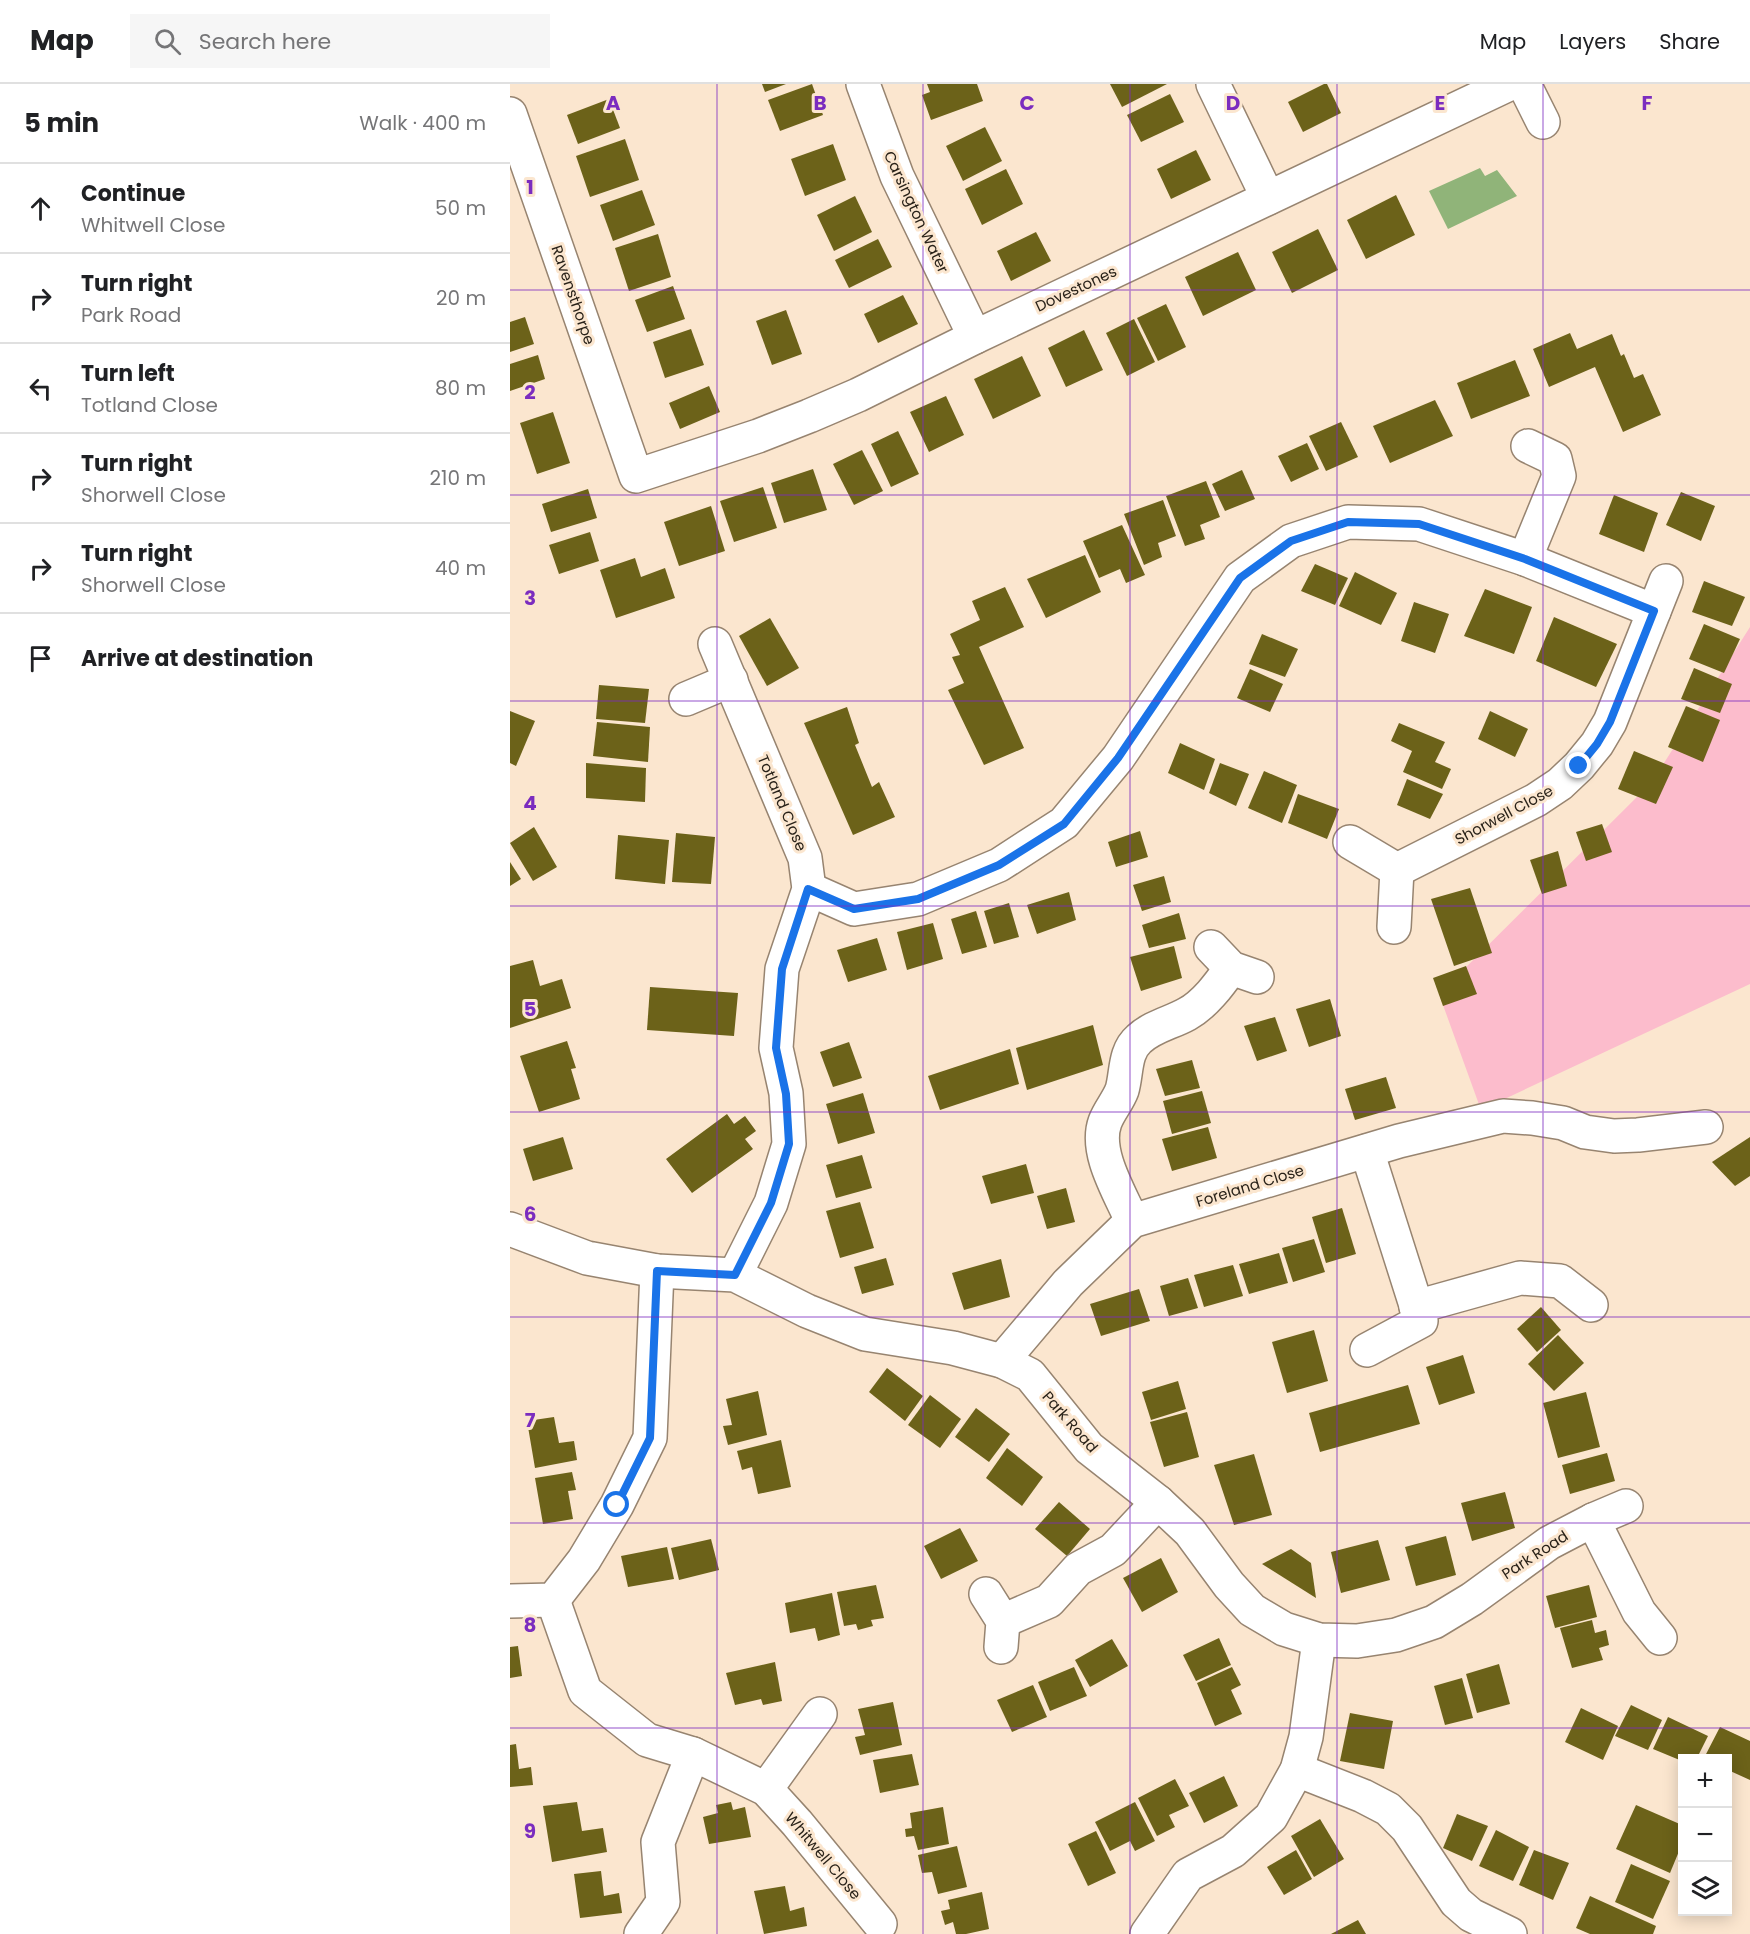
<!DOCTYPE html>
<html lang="en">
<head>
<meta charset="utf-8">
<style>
	body { margin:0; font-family:Poppins,sans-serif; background:#f6f6f6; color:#202124 }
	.controls { position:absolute; right:18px; bottom:18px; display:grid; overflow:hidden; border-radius:0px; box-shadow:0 3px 15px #0003 }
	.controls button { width:54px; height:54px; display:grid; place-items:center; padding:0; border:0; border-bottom:2px solid #e0e0e0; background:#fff; color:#202124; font:30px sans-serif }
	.stop { position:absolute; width:18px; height:18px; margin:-14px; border:4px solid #1a73e8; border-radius:50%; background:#fff }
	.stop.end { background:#1a73e8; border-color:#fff; box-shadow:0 2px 6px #0008 }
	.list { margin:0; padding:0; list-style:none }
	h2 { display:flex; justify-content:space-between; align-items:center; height:78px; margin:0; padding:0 24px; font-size:26px }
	h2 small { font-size:20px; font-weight:400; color:#757577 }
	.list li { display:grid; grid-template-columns:39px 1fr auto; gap:18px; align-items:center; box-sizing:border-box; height:90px; padding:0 24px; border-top:2px solid #e0e0e0 }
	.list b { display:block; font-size:22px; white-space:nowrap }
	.list p { margin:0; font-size:20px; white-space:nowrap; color:#757577 }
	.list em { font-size:20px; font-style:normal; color:#757577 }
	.icon { flex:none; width:33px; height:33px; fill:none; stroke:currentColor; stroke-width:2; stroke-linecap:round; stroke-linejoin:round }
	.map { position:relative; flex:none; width:1240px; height:1850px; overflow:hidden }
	header { display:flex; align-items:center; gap:36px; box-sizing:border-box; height:84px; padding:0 30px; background:#fff; border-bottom:2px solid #e0e0e0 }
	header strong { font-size:28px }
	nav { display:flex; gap:33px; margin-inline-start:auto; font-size:21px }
	.search { width:420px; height:54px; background:#f6f6f6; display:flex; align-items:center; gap:15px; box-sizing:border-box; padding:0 21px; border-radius:0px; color:#757577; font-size:22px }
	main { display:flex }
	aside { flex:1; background:#fff }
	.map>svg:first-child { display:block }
</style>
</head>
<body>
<header>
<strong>Map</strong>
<div class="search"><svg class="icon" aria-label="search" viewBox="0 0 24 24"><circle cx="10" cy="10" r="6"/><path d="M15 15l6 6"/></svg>Search here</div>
<nav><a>Map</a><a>Layers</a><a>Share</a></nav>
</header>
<main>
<aside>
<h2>5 min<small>Walk · 400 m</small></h2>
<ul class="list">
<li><svg class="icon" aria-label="ahead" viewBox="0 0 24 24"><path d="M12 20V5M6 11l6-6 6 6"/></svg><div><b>Continue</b><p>Whitwell Close</p></div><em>50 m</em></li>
<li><svg class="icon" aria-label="right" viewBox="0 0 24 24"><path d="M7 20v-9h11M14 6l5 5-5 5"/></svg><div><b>Turn right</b><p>Park Road</p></div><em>20 m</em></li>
<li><svg class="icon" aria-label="left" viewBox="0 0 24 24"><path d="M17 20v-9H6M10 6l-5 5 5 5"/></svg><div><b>Turn left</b><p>Totland Close</p></div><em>80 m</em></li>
<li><svg class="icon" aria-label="right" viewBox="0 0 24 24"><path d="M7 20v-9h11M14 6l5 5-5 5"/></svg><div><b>Turn right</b><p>Shorwell Close</p></div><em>210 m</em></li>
<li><svg class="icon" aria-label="right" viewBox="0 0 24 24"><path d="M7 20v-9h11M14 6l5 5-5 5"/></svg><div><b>Turn right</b><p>Shorwell Close</p></div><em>40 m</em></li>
<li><svg class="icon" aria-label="arrive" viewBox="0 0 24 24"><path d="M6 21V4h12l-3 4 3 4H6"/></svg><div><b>Arrive at destination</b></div></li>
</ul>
</aside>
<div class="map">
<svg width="1240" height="1850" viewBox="0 0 1240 1850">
	<rect width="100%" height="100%" fill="#fbe6cf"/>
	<polygon fill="#fcbccc" points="1240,543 1240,900 971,1026 929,910 1142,698"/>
	<polygon fill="#90b479" points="970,84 975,92 987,86 1007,112 938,145 919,107"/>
	<g fill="#6c6219">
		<polygon points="252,0 276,0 255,8"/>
		<polygon points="302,0 313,31 270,47 258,16"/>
		<polygon points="417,0 467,0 473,17 421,36 412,11 420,8"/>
		<polygon points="600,0 657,0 612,23"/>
		<polygon points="814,0 817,0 831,29 793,48 778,18"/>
		<polygon points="660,10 674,38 631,58 617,31"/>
		<polygon points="99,15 110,44 68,60 57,31"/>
		<polygon points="475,43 492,77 453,97 436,62"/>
		<polygon points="115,55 129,96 80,113 66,72"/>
		<polygon points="323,60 336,96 295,112 281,75"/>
		<polygon points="686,66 701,96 661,115 647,85"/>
		<polygon points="496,85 513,120 472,141 455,105"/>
		<polygon points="132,106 145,141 103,157 90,121"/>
		<polygon points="886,111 905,151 856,175 837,136"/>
		<polygon points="345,112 362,148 324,167 307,131"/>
		<polygon points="808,145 828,186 782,209 762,168"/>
		<polygon points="526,148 541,177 501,197 487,167"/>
		<polygon points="148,150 161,193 119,207 105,164"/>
		<polygon points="368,155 382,183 339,204 325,176"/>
		<polygon points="728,168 746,206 693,232 675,193"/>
		<polygon points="163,202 175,235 137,248 125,216"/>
		<polygon points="393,211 408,240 368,259 354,230"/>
		<polygon points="656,220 676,263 648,277 627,234"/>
		<polygon points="276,226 292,270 262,281 246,237"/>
		<polygon points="15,233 24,260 0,268 0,238"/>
		<polygon points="624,235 645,278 617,292 596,249"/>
		<polygon points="181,245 194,281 155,294 143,258"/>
		<polygon points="574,246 593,286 556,303 538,264"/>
		<polygon points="1060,249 1067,265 1102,250 1111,272 1114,270 1124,294 1133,290 1151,331 1113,348 1085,283 1039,303 1023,265"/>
		<polygon points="28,271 35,295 0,307 0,280"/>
		<polygon points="512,272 531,312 483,335 464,295"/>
		<polygon points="1005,276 1020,312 961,335 947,299"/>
		<polygon points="199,302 210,328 170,345 159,319"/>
		<polygon points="436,312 454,351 419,368 400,328"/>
		<polygon points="925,316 943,352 880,379 863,342"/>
		<polygon points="43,328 60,379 27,390 10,339"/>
		<polygon points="831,338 848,373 816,387 799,352"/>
		<polygon points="388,347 409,390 381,403 361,360"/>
		<polygon points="797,359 809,385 781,398 768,372"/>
		<polygon points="352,366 373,407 344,421 323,380"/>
		<polygon points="303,385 317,426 274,439 261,399"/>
		<polygon points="732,386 745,415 715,427 702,400"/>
		<polygon points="696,397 710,433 690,441 695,455 675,462 656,412"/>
		<polygon points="253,403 267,444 224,458 210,417"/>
		<polygon points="78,405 87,434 41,448 32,420"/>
		<polygon points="1171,408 1205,422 1191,457 1156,441"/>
		<polygon points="1104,411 1148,429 1134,468 1089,450"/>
		<polygon points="653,416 666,452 648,459 652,473 634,481 614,430"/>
		<polygon points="201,422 215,467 169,482 154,438"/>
		<polygon points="612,441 635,491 616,499 610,485 589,494 573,457"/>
		<polygon points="80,448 89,477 49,490 39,461"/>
		<polygon points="575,471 591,508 536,534 517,495"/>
		<polygon points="125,474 131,493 155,484 165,514 106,534 90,486"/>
		<polygon points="805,480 838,494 825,521 791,507"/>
		<polygon points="845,488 887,509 871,541 829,522"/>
		<polygon points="1194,497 1235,513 1222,542 1182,528"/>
		<polygon points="495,503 514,543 469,563 514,664 474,681 438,606 454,599 442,573 450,571 440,550 470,536 462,517"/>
		<polygon points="975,505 1022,523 1004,570 954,552"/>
		<polygon points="904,518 939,530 925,569 891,557"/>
		<polygon points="1044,533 1107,560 1086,603 1026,577"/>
		<polygon points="260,534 289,584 257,602 229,552"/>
		<polygon points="1194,540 1230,555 1214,589 1179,575"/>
		<polygon points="752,550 788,565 775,593 739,580"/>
		<polygon points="1184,584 1222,600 1210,629 1171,615"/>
		<polygon points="740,585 773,600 760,628 727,614"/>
		<polygon points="89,601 139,605 135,639 86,635"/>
		<polygon points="1176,622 1210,636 1193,678 1158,663"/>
		<polygon points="337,623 349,659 345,661 362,703 369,698 385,733 343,751 294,639"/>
		<polygon points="0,627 25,637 6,682 0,679"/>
		<polygon points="980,627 1018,645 1005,673 968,655"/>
		<polygon points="87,638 140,643 138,678 83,672"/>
		<polygon points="889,639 935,658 925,678 941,685 932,705 893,688 902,667 881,657"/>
		<polygon points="670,659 705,675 694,706 658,689"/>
		<polygon points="1124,667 1163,683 1146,720 1108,705"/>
		<polygon points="76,679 136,684 135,718 76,714"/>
		<polygon points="710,679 739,690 726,722 699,709"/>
		<polygon points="754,687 787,701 772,739 738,724"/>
		<polygon points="897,695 933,710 920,735 887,721"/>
		<polygon points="788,710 829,725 817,755 778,739"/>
		<polygon points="1092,740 1102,768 1076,777 1066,748"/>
		<polygon points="24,743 47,783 23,797 0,759"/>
		<polygon points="630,747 638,773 606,783 598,758"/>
		<polygon points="166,749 205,753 201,800 162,798"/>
		<polygon points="108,751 159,756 155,800 105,795"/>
		<polygon points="1048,767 1057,802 1032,810 1020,776"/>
		<polygon points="0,778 11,795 0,802"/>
		<polygon points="654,792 661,818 632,827 623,801"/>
		<polygon points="960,804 982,869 944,882 921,815"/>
		<polygon points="559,808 566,836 527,850 517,821"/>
		<polygon points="499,819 509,853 484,860 474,827"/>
		<polygon points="466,827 477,863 452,870 441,835"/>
		<polygon points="669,829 676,855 639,864 632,841"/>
		<polygon points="423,839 433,875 397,886 387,848"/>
		<polygon points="367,854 377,886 338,898 327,866"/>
		<polygon points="664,862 672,894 631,907 620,873"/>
		<polygon points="23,876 30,902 52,895 61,924 0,944 0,882"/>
		<polygon points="956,882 967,910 933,922 923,894"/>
		<polygon points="140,903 228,909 224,952 137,946"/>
		<polygon points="820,915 831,952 799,963 786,925"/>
		<polygon points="765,933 777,967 747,977 734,942"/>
		<polygon points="583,941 593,981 517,1006 506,964"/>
		<polygon points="57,957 66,984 61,985 70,1015 29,1028 10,972"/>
		<polygon points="339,958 352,994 323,1003 310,968"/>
		<polygon points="500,965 509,1000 430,1026 418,992"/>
		<polygon points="682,976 690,1004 655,1012 646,985"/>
		<polygon points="876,993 886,1024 845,1036 835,1005"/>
		<polygon points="692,1007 701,1039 662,1050 653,1017"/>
		<polygon points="353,1009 365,1049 328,1060 316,1020"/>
		<polygon points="217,1030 224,1040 235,1032 246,1047 235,1055 243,1065 182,1109 156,1075"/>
		<polygon points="698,1043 707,1074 662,1087 652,1055"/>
		<polygon points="53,1053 63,1085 23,1097 13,1065"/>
		<polygon points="1240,1053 1240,1092 1225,1102 1202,1078"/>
		<polygon points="352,1071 362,1104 326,1114 316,1081"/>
		<polygon points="516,1080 524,1109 481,1120 472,1092"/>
		<polygon points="556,1104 565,1138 537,1145 527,1112"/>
		<polygon points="350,1118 364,1164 330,1174 316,1127"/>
		<polygon points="832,1124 846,1170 816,1179 802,1133"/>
		<polygon points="804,1155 815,1188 783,1198 772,1164"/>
		<polygon points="769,1169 778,1199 739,1210 729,1180"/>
		<polygon points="376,1174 384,1201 352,1210 344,1183"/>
		<polygon points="491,1175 500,1213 454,1226 442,1189"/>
		<polygon points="723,1181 733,1212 694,1223 684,1191"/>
		<polygon points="678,1194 688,1224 659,1232 650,1202"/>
		<polygon points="629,1205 640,1237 591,1252 580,1220"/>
		<polygon points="1031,1223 1051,1246 1027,1268 1007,1245"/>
		<polygon points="804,1246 818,1297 777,1309 762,1258"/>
		<polygon points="1048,1251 1074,1279 1044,1307 1018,1280"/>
		<polygon points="953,1271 965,1309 929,1321 916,1283"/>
		<polygon points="377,1284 413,1312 395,1337 359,1308"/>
		<polygon points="668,1297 676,1325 641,1336 632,1308"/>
		<polygon points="898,1301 910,1340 810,1368 799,1329"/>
		<polygon points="248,1307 257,1351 218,1361 213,1342 222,1341 216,1315"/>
		<polygon points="1076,1308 1090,1363 1048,1374 1033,1319"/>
		<polygon points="420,1311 451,1335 430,1364 398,1341"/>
		<polygon points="466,1324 500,1350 479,1378 445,1353"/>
		<polygon points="677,1328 689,1373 654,1383 640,1338"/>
		<polygon points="44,1333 49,1359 64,1357 67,1376 25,1384 17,1337"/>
		<polygon points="271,1356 281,1403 248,1410 242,1383 232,1386 227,1367"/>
		<polygon points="497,1364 533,1393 512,1422 476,1394"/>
		<polygon points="1097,1369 1105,1397 1060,1410 1052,1381"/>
		<polygon points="744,1370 762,1431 724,1441 704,1381"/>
		<polygon points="62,1388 66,1406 58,1407 63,1435 33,1440 25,1394"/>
		<polygon points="995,1408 1005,1444 962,1457 951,1419"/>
		<polygon points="549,1418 580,1445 557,1472 525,1445"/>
		<polygon points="450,1444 468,1477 431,1495 414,1462"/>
		<polygon points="936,1452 946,1491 906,1502 895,1463"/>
		<polygon points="201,1455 209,1486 169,1496 161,1464"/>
		<polygon points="868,1456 880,1496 831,1509 821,1468"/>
		<polygon points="157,1463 164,1495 118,1503 111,1472"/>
		<polygon points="781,1465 801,1479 806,1514 752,1480"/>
		<polygon points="651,1474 668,1508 632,1528 613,1494"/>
		<polygon points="366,1501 374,1534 361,1536 363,1542 348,1546 346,1540 334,1542 327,1508"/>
		<polygon points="1079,1501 1087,1533 1045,1544 1036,1512"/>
		<polygon points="322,1509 330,1551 308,1557 305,1544 280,1549 275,1519"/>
		<polygon points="1082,1536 1085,1549 1096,1546 1099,1561 1089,1564 1093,1576 1062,1584 1050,1544"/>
		<polygon points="709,1554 721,1581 686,1597 673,1571"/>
		<polygon points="602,1555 618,1582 580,1603 565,1576"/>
		<polygon points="8,1562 12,1592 0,1594 0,1563"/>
		<polygon points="265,1578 272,1617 253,1621 251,1615 225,1621 216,1589"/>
		<polygon points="989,1580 1000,1620 967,1629 956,1590"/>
		<polygon points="564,1583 577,1612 540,1627 528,1598"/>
		<polygon points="722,1583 731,1601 721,1606 732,1630 705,1642 687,1599"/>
		<polygon points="952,1594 963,1634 935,1641 924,1602"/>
		<polygon points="523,1601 537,1633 502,1648 487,1616"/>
		<polygon points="383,1618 392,1661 350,1671 345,1653 355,1651 348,1625"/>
		<polygon points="1121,1621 1152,1636 1138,1666 1105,1652"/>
		<polygon points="1071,1624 1108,1642 1093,1676 1055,1658"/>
		<polygon points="840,1629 883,1637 874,1685 830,1677"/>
		<polygon points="1158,1633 1198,1652 1187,1674 1173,1674 1172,1677 1143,1665"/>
		<polygon points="1210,1643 1240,1657 1240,1696 1218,1686 1218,1674 1194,1674"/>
		<polygon points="6,1660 9,1685 21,1683 23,1701 0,1703 0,1661"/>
		<polygon points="402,1670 409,1701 370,1709 363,1676"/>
		<polygon points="714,1692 728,1722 694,1739 679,1709"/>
		<polygon points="665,1695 679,1722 659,1731 665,1743 647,1752 628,1714"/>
		<polygon points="67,1718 72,1747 93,1744 97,1768 42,1778 33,1722"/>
		<polygon points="221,1718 223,1726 235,1723 241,1753 199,1760 193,1733 208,1729 206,1721"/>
		<polygon points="625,1718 645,1757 625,1767 620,1757 600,1767 585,1738"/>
		<polygon points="1126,1721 1172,1741 1172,1760 1160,1789 1106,1765"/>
		<polygon points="433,1723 439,1760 408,1766 404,1752 396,1753 395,1745 402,1744 400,1729"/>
		<polygon points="947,1730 978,1742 962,1777 933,1764"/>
		<polygon points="810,1735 834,1775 804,1793 781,1752"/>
		<polygon points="986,1746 1019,1763 1003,1797 969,1782"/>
		<polygon points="586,1747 606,1789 578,1802 558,1760"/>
		<polygon points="447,1762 457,1803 428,1810 422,1788 412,1789 408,1771"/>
		<polygon points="786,1766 802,1795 774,1811 757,1783"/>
		<polygon points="1024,1766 1059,1779 1043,1816 1009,1801"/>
		<polygon points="1121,1780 1160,1797 1143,1835 1105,1818"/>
		<polygon points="91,1787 94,1812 109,1809 112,1829 70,1834 64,1790"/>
		<polygon points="275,1802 280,1827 294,1823 297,1842 254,1850 244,1807"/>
		<polygon points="472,1808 479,1845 456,1850 446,1850 443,1838 435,1841 431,1827 440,1825 438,1816"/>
		<polygon points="1080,1812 1146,1842 1143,1850 1080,1850 1066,1844"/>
		<polygon points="848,1836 856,1850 821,1850"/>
	</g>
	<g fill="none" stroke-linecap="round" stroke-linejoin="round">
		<defs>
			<g id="minor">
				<polyline points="353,0 387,92 465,253"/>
				<polyline points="703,0 758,114"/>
				<polyline points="1014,0 1033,38"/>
				<polyline points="0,30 126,392 248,352 299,332 348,311 465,253 999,0"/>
				<polyline points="1015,475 1049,392 1045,375 1018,362"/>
				<polyline points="205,560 295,774 299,805 272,885 266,964 276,1009 279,1060 261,1119 225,1191"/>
				<polyline points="176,615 221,596"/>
				<polyline points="840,758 887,786 884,843"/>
				<polyline points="887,786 1026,716 1050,700 1069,682 1087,660 1100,638 1156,497"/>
				<polyline points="299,805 344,825 408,815 489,781 554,739 608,674 730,494 781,457 838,438 909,440 1015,475 1144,527"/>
				<polyline points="701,863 721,884 747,893"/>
				<path d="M622,1137C610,1109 584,1068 595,1038C599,1027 608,1017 612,1006C617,989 614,968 629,955C643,942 661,939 677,930C695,920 709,901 721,884"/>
				<polyline points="0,1145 77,1174 147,1187 225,1191 297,1227 355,1250 443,1264 492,1277 520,1291 579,1364 648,1418 680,1448 719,1501 742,1526 774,1545 809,1556 847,1557 886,1551 924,1538 962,1515 1039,1459 1083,1436 1116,1422"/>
				<polyline points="906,1223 1010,1194 1050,1197 1081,1221"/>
				<polyline points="857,1266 911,1237 857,1067"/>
				<polyline points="492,1277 558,1199 622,1137 889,1057 993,1032 1022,1034 1053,1039 1075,1048 1104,1052 1128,1051 1196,1043"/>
				<polyline points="1083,1436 1129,1528 1150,1554"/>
				<polyline points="476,1510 493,1537 491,1563"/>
				<polyline points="43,1516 75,1607 137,1656 183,1670 256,1705 287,1739 370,1840"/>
				<polyline points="0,1517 43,1516 74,1476 107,1421 140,1354 147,1187"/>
				<polyline points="493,1537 539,1517 568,1485 603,1466 648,1418"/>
				<polyline points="787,1686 853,1712 878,1725 897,1744 946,1818 961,1831 1000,1850"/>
				<polyline points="256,1705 310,1630"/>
				<polyline points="131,1850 153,1818 148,1758 183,1670"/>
				<polyline points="637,1850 678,1791 723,1767 761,1733 787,1686 796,1653 809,1556"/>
			</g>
		</defs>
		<use href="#minor" stroke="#978470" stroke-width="36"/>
		<use href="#minor" stroke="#fff" stroke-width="33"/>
	</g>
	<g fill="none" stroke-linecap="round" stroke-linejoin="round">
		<polyline stroke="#1a73e8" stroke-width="8" points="107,1421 140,1354 147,1187 225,1191 261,1119 279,1060 276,1010 266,964 272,885 298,805 344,825 408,815 489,781 554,740 608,674 730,494 781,457 838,438 909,440 1015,475 1144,527 1100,638 1087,660 1069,682"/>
	</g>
	<path fill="none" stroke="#7b2cbf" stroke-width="1.5" stroke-opacity="0.55" d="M207,0V1850M413,0V1850M620,0V1850M827,0V1850M1033,0V1850M0,206H1240M0,411H1240M0,617H1240M0,822H1240M0,1028H1240M0,1233H1240M0,1439H1240M0,1644H1240"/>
	<g text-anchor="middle" stroke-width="6" stroke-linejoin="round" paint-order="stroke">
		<g font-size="15" fill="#292219" stroke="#fbe6cf">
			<text transform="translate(406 128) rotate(65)" y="5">Carsington Water</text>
			<text transform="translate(566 205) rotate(-25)" y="5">Dovestones</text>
			<text transform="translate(63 211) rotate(71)" y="5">Ravensthorpe</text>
			<text transform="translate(272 719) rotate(67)" y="5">Totland Close</text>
			<text transform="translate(994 731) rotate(-28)" y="5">Shorwell Close</text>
			<text transform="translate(740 1102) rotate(-17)" y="5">Foreland Close</text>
			<text transform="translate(560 1338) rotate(49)" y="5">Park Road</text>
			<text transform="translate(1025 1471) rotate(-33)" y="5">Park Road</text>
			<text transform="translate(313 1772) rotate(50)" y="5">Whitwell Close</text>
		</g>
	</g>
	<g font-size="20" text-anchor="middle" font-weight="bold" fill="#7b2cbf" stroke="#fbe6cf" stroke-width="6" stroke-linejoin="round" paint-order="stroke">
		<text x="103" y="26">A</text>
		<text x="310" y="26">B</text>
		<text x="517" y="26">C</text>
		<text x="723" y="26">D</text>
		<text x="930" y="26">E</text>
		<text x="1137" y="26">F</text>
		<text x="20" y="110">1</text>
		<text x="20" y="315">2</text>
		<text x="20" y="521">3</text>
		<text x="20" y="726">4</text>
		<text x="20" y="932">5</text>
		<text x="20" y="1137">6</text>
		<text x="20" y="1343">7</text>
		<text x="20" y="1548">8</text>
		<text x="20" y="1754">9</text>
	</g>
</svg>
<div class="controls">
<button>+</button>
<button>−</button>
<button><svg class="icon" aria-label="layers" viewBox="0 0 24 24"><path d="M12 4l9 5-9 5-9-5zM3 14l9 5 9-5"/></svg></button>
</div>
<div class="stop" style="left:107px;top:1421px"></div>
<div class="stop end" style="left:1069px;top:682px"></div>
</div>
</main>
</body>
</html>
